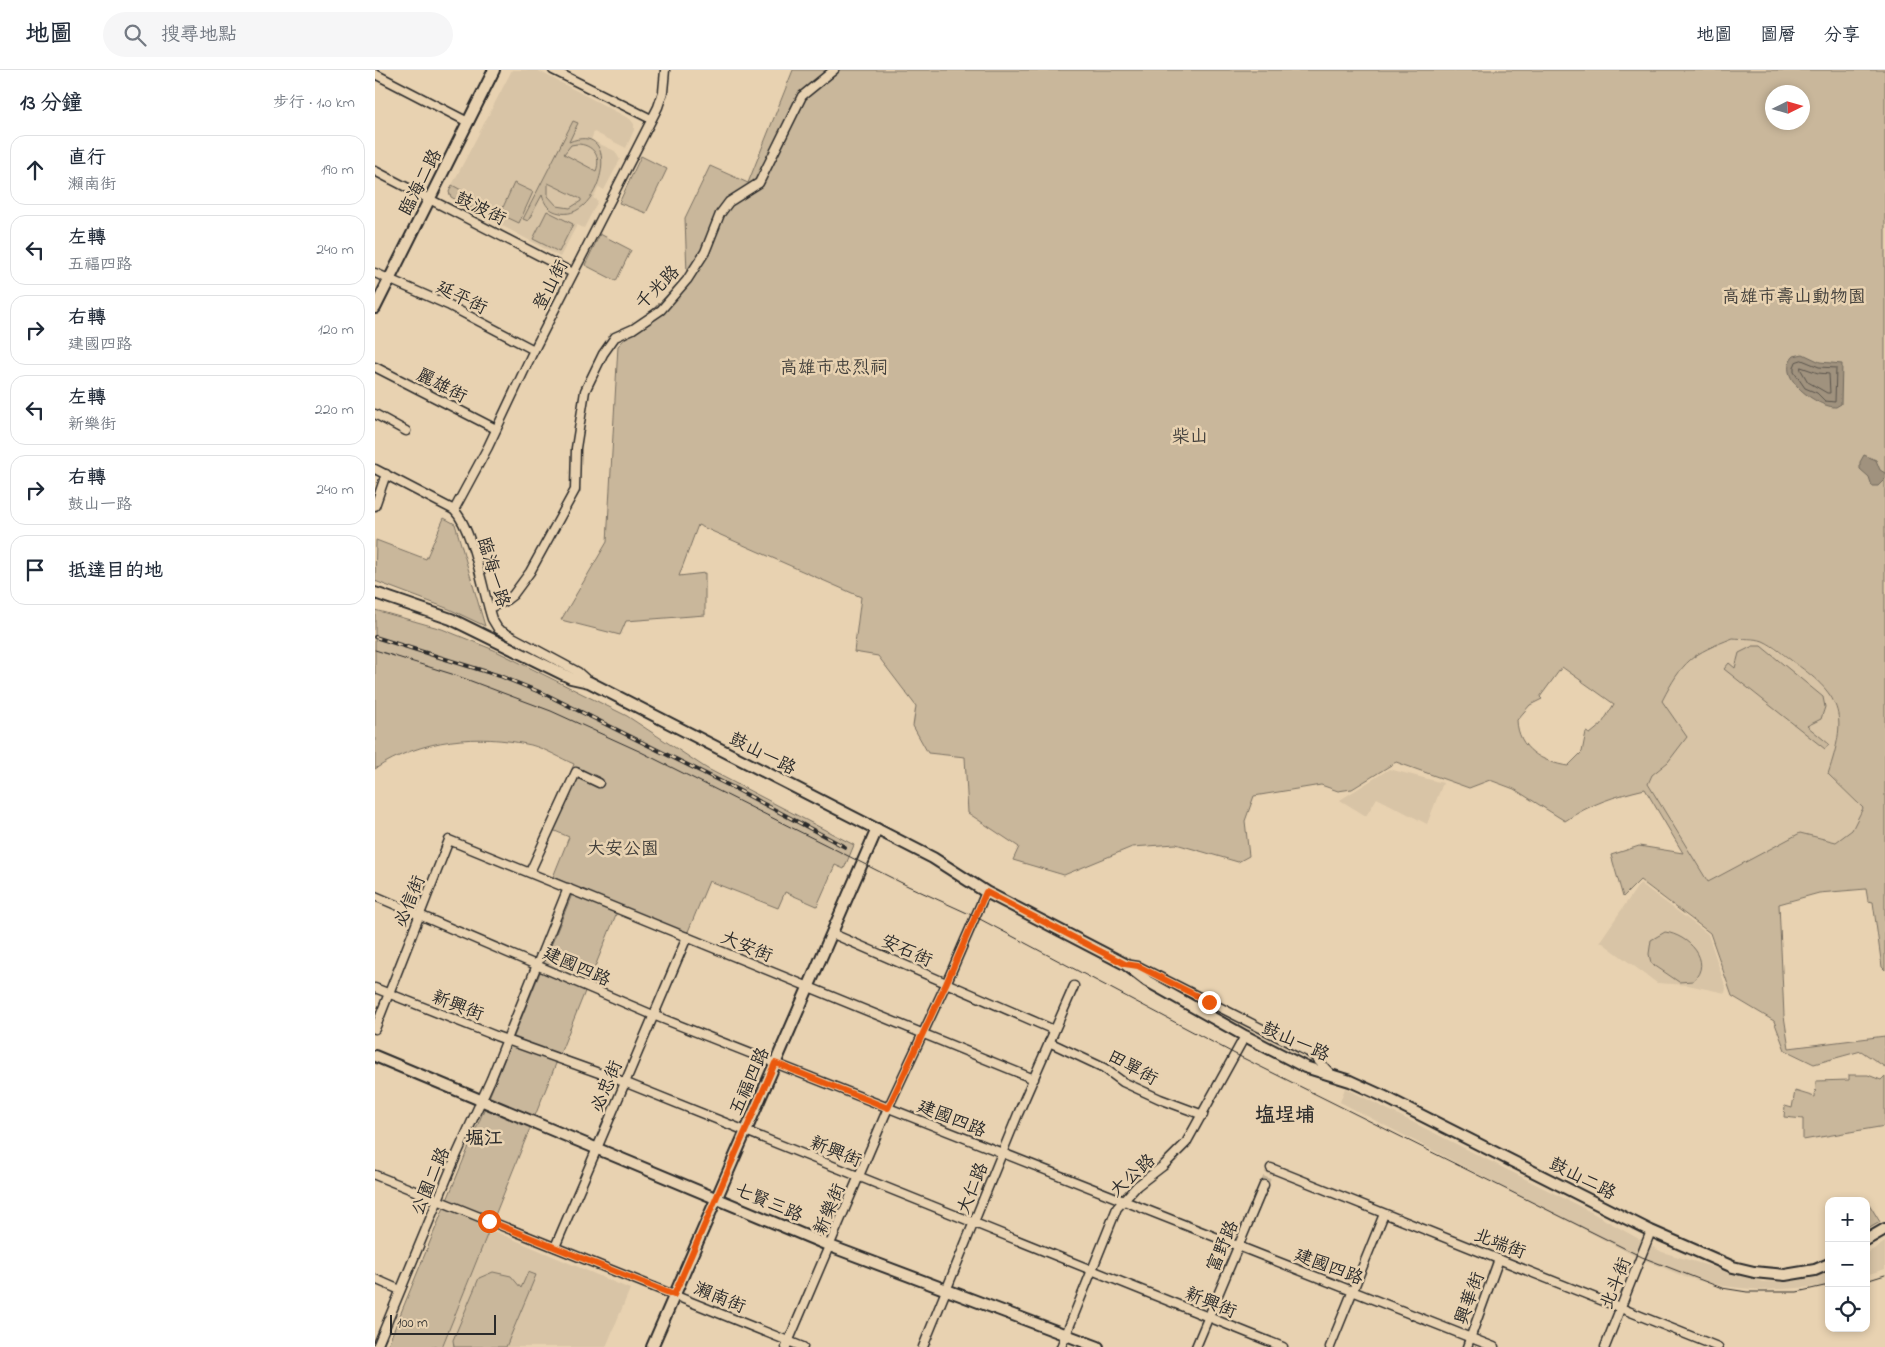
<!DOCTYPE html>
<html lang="zh-TW">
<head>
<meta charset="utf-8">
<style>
	body { margin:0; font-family:"Indie Flower","LXGW WenKai TC",sans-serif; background:#f6f6f7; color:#1f2937 }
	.controls { position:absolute; right:15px; bottom:15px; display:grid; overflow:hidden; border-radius:10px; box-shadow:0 2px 8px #0003 }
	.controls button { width:45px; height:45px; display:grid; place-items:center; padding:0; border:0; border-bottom:1px solid #e0e1e3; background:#fff; color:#1f2937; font:25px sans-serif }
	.compass { position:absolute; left:1390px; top:15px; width:45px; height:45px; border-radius:50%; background:#fff; box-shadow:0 2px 8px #0003; rotate:85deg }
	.scale { position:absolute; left:15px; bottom:12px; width:106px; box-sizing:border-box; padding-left:5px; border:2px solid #2b2b2b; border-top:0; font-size:14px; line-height:18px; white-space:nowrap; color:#2b2b2b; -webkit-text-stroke:4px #e8d2b1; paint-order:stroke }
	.stop { position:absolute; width:15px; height:15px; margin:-11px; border:4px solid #ea580c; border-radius:50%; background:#fff }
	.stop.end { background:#ea580c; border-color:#fff; box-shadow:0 1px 5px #0008 }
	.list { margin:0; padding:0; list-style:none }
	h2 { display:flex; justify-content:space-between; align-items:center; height:65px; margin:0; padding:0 20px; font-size:21px }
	h2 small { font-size:16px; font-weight:400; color:#747a83 }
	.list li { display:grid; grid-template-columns:32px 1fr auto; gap:15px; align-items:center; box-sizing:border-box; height:70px; margin:0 10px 10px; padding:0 10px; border:1px solid #e0e1e3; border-radius:15px }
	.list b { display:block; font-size:19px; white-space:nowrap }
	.list p { margin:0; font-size:16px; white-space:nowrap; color:#747a83 }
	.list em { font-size:16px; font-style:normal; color:#747a83 }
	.icon { flex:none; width:28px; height:28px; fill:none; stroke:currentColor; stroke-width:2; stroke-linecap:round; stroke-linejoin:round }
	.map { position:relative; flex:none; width:1510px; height:1277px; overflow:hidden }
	header { display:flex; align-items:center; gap:30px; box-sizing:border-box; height:70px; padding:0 25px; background:#fff; border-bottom:1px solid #e0e1e3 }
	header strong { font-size:24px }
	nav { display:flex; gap:28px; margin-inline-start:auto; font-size:18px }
	.search { width:350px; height:45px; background:#f6f6f7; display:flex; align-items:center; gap:12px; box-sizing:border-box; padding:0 18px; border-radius:28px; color:#747a83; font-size:19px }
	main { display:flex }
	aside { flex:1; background:#fff }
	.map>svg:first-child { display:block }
</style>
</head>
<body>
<header>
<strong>地圖</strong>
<div class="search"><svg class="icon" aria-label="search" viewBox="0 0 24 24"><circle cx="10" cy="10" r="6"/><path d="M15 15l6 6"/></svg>搜尋地點</div>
<nav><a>地圖</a><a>圖層</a><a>分享</a></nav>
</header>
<main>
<aside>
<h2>13 分鐘<small>步行 · 1.0 km</small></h2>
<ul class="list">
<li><svg class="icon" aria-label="ahead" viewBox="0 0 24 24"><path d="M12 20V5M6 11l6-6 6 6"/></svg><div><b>直行</b><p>瀨南街</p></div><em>190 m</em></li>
<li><svg class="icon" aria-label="left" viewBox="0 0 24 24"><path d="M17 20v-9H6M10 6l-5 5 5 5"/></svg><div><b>左轉</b><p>五福四路</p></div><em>240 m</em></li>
<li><svg class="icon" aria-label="right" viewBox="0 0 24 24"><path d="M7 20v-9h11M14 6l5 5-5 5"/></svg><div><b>右轉</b><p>建國四路</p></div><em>120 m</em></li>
<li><svg class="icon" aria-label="left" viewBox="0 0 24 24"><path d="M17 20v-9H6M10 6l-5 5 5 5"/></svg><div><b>左轉</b><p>新樂街</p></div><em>220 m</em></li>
<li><svg class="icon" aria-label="right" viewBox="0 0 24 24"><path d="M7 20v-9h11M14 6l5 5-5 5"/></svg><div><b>右轉</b><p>鼓山一路</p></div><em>240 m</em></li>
<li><svg class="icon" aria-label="arrive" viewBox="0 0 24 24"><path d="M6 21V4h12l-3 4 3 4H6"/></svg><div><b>抵達目的地</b></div></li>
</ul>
</aside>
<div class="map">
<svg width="1510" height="1277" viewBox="0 0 1510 1277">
	<rect width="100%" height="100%" fill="#e8d2b1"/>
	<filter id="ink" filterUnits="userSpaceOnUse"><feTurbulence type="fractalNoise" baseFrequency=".02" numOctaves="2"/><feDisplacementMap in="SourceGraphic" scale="10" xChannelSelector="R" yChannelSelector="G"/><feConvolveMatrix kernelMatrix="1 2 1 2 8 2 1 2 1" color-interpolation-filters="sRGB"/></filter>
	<g filter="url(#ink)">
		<g fill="#d8c4a6">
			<polygon points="137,0 162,0 255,49 259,54 259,60 251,78 219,62 216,70 240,81 245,90 229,120 224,117 218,128 223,131 209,158 202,155 185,187 113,148 119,138 77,115"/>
			<polygon points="1358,568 1388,571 1439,607 1459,628 1464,653 1462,678 1453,704 1488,738 1477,760 1461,772 1425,763 1333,812 1273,714 1277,705 1293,692 1287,631 1301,603 1325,581"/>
			<polygon points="1014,699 1068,713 1052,754 1002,728 991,746 965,730"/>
			<polygon points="1265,813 1333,864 1351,918 1350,923 1313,915 1282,913 1225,871"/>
			<polygon points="970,1018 1216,1142 1287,1182 1388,1212 1415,1212 1454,1203 1454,1216 1387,1220 1347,1216 1310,1207 1258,1185 965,1032"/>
			<polygon points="114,1159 255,1219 231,1277 67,1277"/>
			<polygon points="1510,1172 1510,1199 1491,1205 1491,1184"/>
		</g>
		<g fill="#c9b79b" stroke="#7a7163" fill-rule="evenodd">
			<path d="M418,0H1510V900L1507,897L1498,832L1493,831L1491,819L1444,823L1404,834L1409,946L1414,978L1510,966V997L1486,981L1439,994L1410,980L1399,951L1357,926L1335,863L1265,810L1248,827L1236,785L1264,776L1308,783L1270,719C1240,726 1215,734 1190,751L1139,719L1115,710L1094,718L1021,692L977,719L963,721L946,715L879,726L870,751L874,786L863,792L801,774L757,777L689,805L638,790L644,777L593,743L590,687L553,683L538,656L541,636L503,586L479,582L486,527L323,455L304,506L330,503V545L251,551L245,565L186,550L232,472L243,276L312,204L310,148L335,96L373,113ZM1398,22H1428V52H1398ZM1358,568C1367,569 1380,568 1388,571C1399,576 1410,586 1420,593C1469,628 1472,647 1453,704L1488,738L1477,760L1461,772L1425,763L1333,812L1273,714L1277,705L1293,692L1312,667L1287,631C1308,590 1317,584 1358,568ZM1187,597L1239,634L1226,655L1215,664L1211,662L1207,682L1193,696C1167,692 1143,679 1142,650L1155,635L1167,629L1165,627Z"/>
			<path d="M198,51L203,53L194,72C249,49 227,151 185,143C174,141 170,135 167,125L153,151L148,149ZM202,74C217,74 227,86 221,101L189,84L196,75ZM173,113L206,129V131L195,138L182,136L173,126Z"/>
			<polygon points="266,86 292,99 271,143 244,133"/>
			<polygon points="139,113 158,122 144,153 125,144"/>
			<polygon points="77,115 119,138 113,148 76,127 74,122"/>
			<polygon points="172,141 198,154 184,182 158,169"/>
			<polygon points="225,164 256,180 241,211 210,195"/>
			<polygon points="69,448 80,454 110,556 74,539 0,511 1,470 51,489"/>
			<path d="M0,540L67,559L119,580L252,646L331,698L479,775L469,799L460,795L442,836L410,822L403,838L334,811L312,864L244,837L67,1277H12L200,817L178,807L194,767L173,758L199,694C185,688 171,679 156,675C103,663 46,669 0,699Z"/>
			<polygon points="1378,576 1386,576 1448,627 1450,637 1446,649 1432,656 1454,674 1450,679 1349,599 1354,593 1360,598 1364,583"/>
			<path d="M1290,862C1313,865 1339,891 1318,911L1304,912L1276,893L1274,884L1276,870Z"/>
			<polygon points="1474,1005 1493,1005 1506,1010 1510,1006 1510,1056 1428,1070 1428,1049 1409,1047 1410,1036 1417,1038 1420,1021 1440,1027 1441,1011 1474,1010"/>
			<polygon points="1491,1129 1505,1152 1491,1160 1491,1131 1488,1131"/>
			<polygon points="118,1202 136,1206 146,1218 153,1202 161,1205 131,1277 79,1277 78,1270 104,1208"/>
		</g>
		<g fill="#a0927e" stroke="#71695d">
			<path d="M1428,284L1445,292L1467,294L1466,334L1461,337C1444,338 1398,307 1419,286Z"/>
			<polygon points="1489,385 1501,390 1505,400 1510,403 1510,409 1503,416 1497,416 1494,407 1485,399 1485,392"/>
		</g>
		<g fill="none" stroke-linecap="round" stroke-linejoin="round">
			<g stroke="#5a544c" stroke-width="1">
				<polygon points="1427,290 1444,297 1461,298 1460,332 1450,331 1442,323 1430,318 1419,302 1419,297 1421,292"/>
				<polygon points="1426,297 1443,303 1454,304 1455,323 1452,323 1433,312 1426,300"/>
			</g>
			<polyline stroke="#c2b196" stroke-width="8" stroke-dasharray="8 4" stroke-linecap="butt" points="889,1115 896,1098"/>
			<defs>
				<g id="minor">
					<polyline points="178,0 276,49"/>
					<polyline points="0,4 93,52"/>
					<polyline points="0,101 198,203"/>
					<polyline points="0,203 73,235 159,280"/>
					<polyline points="0,297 121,359"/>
					<polyline points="0,344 31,361"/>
					<path d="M0,399L79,440C98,459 108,522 117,549L123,559L203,602L214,612"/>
					<polyline points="0,436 11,404"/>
					<polyline points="79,440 113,377 156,286 283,37 288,22 290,0"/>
					<polyline points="114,538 129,532 138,525 155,502 200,420 201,378 210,321 228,284 240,267 258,259 286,240 312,210 330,182 345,144 354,132 384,113 427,26 459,0"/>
					<polyline points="155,802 201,702 224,713"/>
					<polyline points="0,826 278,945 1119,1277"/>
					<polyline points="456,863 679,960"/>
					<polyline points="750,894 763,896 937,984 956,1004"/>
					<polyline points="0,918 121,966 249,1012 908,1277"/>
					<polyline points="0,959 74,770 659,1009"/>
					<polyline points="674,972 729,998 748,1012 785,1029 828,1045"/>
					<polyline points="896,1098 1343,1277"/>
					<polyline points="0,1105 428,1277"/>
					<polyline points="180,1177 312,867"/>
					<polyline points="0,1209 25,1220"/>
					<polyline points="2,1277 82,1084 116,1009 193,818"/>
					<polyline points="411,1277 513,1038 571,914 611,822"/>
					<polyline points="548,1277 643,1044 699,916"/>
					<polyline points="686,1277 742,1138 762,1116 788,1096 811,1073 870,966"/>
					<polyline points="821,1277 889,1115"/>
					<polyline points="955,1277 1009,1144"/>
					<polyline points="1092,1277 1124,1189"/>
					<polyline points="1230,1277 1276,1161"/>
				</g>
				<g id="tertiary">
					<polyline points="0,238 119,0"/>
					<polyline points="0,523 76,549 196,608 214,612 558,788 611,822 750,894 772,911 870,966 930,997 975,1011 1008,1026 1276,1161 1358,1197 1379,1202 1410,1205 1440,1200 1454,1194"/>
					<polyline points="0,986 455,1176 723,1277"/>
					<polyline points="1491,1170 1510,1159"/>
					<polyline points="277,1277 502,759"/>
				</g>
			</defs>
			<use href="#minor" stroke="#2b2b2b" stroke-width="11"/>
			<use href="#tertiary" stroke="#2b2b2b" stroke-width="14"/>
			<use href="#minor" stroke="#e8d2b1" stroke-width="8"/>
			<use href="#tertiary" stroke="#e8d2b1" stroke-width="10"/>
			<g stroke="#2b2b2b" stroke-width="1">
				<polyline points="0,580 80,605 176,641 264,681 533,816 601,847 860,984 1267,1187 1347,1218 1372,1222 1422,1222 1454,1215"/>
				<polyline points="1491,1211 1510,1205"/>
			</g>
			<defs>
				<polyline id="rail" points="0,567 125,606 172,625 359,718 470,777"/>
			</defs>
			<use href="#rail" stroke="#2b2b2b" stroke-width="4"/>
			<use href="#rail" stroke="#e8d2b1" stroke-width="2" stroke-dasharray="5.5" stroke-linecap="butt"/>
		</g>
	</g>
	<g fill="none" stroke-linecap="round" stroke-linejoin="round" filter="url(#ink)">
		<polyline stroke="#ea580c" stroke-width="6" points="114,1151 299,1225 400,993 513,1038 571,914 611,822 750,894 763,896 834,932"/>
	</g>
	<g text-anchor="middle" stroke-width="5" stroke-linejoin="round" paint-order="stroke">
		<g font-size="18" fill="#2b2b2b" stroke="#e8d2b1">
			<text transform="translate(45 112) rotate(-63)" y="6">臨海二路</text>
			<text transform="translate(106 138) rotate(26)" y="6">鼓波街</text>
			<text transform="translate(175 215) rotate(-63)" y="6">登山街</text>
			<text transform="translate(282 217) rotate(-45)" y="6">千光路</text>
			<text transform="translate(87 227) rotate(26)" y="6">延平街</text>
			<text transform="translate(67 315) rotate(27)" y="6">麗雄街</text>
			<text transform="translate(119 502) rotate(73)" y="6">臨海一路</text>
			<text transform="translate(388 683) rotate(27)" y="6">鼓山一路</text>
			<text transform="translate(34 831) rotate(-68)" y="6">必信街</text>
			<text transform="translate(372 876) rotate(22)" y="6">大安街</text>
			<text transform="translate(532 880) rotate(24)" y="6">安石街</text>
			<text transform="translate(202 896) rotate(24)" y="6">建國四路</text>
			<text transform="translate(83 935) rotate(21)" y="6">新興街</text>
			<text transform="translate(921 971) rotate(24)" y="6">鼓山一路</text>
			<text transform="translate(758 997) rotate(29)" y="6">田單街</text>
			<text transform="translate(374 1011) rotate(-66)" y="6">五福四路</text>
			<text transform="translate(231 1016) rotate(-67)" y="6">必忠街</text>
			<text transform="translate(577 1048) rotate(22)" y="6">建國四路</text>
			<text transform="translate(461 1081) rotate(22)" y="6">新興街</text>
			<text transform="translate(757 1105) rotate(-42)" y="6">大公路</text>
			<text transform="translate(1208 1108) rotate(27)" y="6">鼓山二路</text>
			<text transform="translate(55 1111) rotate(-67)" y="6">公園二路</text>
			<text transform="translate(597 1118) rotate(-68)" y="6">大仁路</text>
			<text transform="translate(394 1132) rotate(23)" y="6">七賢三路</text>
			<text transform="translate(454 1139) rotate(-67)" y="6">新樂街</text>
			<text transform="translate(1125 1173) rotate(21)" y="6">北端街</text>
			<text transform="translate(847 1176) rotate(-67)" y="6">富野路</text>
			<text transform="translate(954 1196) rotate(21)" y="6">建國四路</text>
			<text transform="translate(1240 1213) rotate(-68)" y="6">北斗街</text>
			<text transform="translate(345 1227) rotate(22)" y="6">瀨南街</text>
			<text transform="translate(1094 1228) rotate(-70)" y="6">興華街</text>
			<text transform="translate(836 1232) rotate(22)" y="6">新興街</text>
		</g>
		<g font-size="18" fill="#43403c" stroke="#e8d2b1">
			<text x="1419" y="232">高雄市壽山動物園</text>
			<text x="459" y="303">高雄市忠烈祠</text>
			<text x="815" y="372">柴山</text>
			<text x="248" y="784">大安公園</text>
		</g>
		<g font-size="19" font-weight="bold" fill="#2b2b2b" stroke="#e8d2b1">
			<text x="109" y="1074">堀江</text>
		</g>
		<g font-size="20" font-weight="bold" fill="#2b2b2b" stroke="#e8d2b1">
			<text x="910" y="1051">塩埕埔</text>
		</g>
	</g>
</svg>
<div class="controls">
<button>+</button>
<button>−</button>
<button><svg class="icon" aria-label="locate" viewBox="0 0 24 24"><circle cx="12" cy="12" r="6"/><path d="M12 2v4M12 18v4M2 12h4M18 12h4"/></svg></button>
</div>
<svg class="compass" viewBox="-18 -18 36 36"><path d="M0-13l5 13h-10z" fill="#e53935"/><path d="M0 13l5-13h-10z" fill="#747a83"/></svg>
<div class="scale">100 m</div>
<div class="stop" style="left:114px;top:1151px"></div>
<div class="stop end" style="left:834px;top:932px"></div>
</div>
</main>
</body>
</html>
